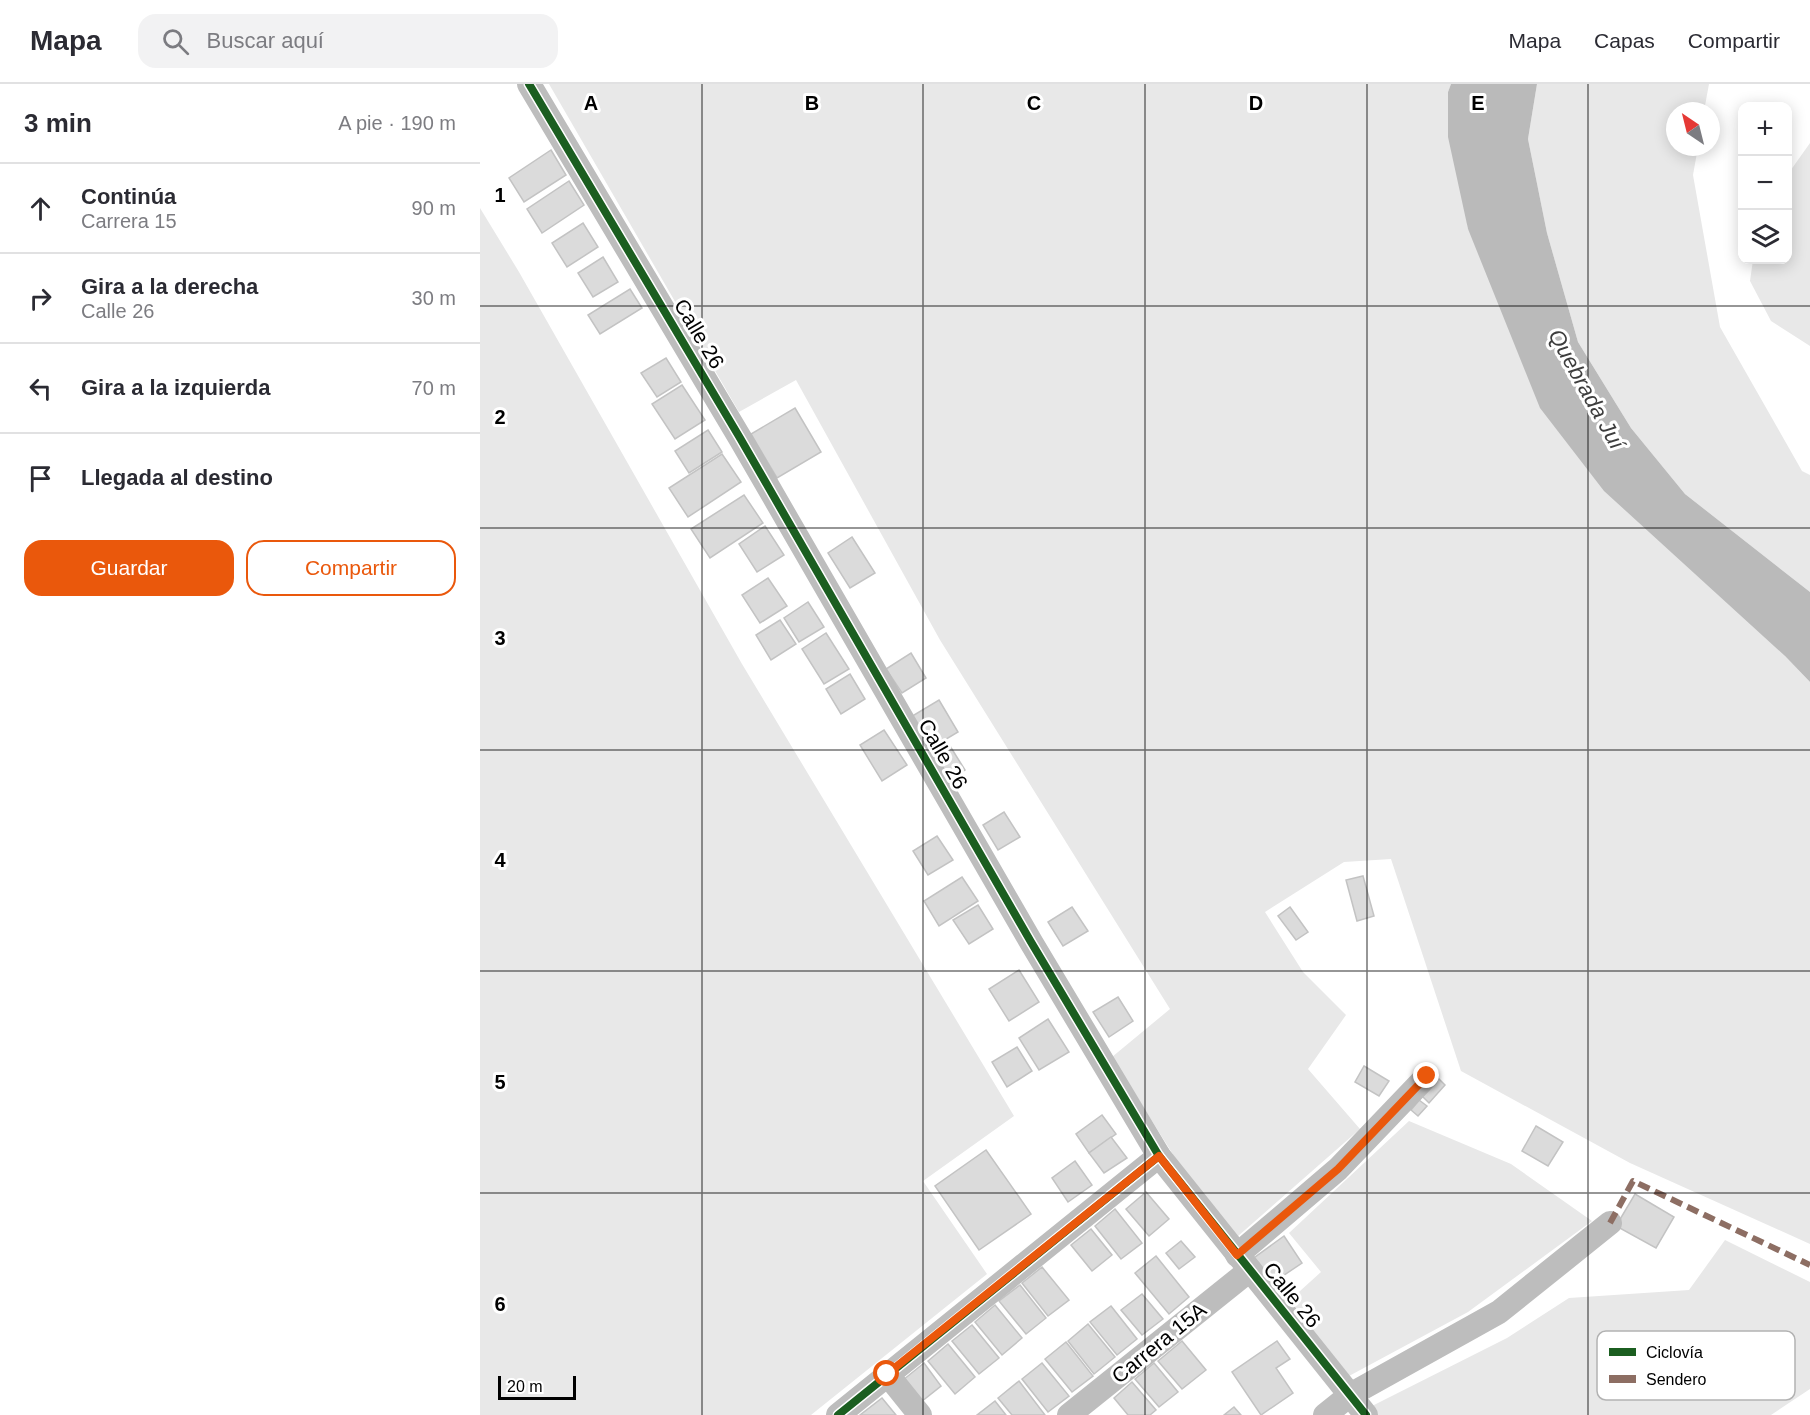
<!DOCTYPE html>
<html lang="es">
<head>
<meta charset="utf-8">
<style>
	body { margin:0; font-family:Arial,sans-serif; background:#f2f2f3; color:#2b2b33 }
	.controls { position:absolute; right:18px; top:18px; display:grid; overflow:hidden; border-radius:12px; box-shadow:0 3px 15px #0003 }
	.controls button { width:54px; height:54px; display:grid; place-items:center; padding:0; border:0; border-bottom:2px solid #e1e1e2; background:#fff; color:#2b2b33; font:30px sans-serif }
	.compass { position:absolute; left:1186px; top:18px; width:54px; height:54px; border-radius:50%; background:#fff; box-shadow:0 3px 15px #0003; rotate:325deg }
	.scale { position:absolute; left:18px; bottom:15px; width:78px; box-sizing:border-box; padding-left:6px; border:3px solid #000; border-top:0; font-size:16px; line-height:21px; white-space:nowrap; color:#000; -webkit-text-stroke:4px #fff; paint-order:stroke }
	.stop { position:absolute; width:18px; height:18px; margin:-14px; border:4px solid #ea580c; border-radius:50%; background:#fff }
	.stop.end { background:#ea580c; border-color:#fff; box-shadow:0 2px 6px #0008 }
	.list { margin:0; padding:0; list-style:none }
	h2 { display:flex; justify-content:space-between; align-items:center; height:78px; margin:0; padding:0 24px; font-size:26px }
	h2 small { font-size:20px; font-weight:400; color:#7c7c81 }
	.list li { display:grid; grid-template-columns:39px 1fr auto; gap:18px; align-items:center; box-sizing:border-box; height:90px; padding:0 24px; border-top:2px solid #e1e1e2 }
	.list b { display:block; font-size:22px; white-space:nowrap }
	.list p { margin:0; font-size:20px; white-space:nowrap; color:#7c7c81 }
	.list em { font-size:20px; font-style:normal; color:#7c7c81 }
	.actions { display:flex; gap:12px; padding:18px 24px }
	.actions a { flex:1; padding:14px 0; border:2px solid #ea580c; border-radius:18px; text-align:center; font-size:21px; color:#ea580c }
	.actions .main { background:#ea580c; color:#fff }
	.icon { flex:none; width:33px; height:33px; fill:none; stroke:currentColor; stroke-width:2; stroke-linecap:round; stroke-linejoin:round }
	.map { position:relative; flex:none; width:1330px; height:1331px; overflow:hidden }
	header { display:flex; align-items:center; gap:36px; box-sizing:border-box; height:84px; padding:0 30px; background:#fff; border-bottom:2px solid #e1e1e2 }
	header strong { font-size:28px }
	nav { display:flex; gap:33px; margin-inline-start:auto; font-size:21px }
	.search { width:420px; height:54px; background:#f2f2f3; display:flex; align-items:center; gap:15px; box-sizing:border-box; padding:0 21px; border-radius:18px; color:#7c7c81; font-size:22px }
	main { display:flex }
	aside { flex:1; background:#fff }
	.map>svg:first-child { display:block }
</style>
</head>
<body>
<header>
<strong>Mapa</strong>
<div class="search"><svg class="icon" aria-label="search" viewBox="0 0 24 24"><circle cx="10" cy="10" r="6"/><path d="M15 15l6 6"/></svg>Buscar aquí</div>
<nav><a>Mapa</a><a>Capas</a><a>Compartir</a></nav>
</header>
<main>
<aside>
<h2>3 min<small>A pie · 190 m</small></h2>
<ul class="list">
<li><svg class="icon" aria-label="ahead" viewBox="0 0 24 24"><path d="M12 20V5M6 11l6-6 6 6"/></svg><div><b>Continúa</b><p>Carrera 15</p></div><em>90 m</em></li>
<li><svg class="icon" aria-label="right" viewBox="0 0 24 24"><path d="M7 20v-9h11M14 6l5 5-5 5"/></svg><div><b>Gira a la derecha</b><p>Calle 26</p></div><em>30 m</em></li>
<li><svg class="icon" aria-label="left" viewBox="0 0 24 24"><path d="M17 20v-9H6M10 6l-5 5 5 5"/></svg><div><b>Gira a la izquierda</b></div><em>70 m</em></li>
<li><svg class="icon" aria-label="arrive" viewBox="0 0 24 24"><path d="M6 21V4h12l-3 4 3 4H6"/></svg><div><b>Llegada al destino</b></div></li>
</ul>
<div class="actions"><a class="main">Guardar</a><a>Compartir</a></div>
</aside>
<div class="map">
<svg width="1330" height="1331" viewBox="0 0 1330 1331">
	<rect width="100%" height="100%" fill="#fff"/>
	<g fill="#e8e8e8">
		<polygon points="69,0 971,0 968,8 988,145 1305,572 1330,598 1330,1160 1150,1079 981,987 911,775 864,778 785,828 823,888 866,931 828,985 880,1045 749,1160 632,973 690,925 460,556 316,296 259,328"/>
		<polygon points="1057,0 1229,0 1224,27 1195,27 1195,63 1218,63 1213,91 1240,243 1322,387 1330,391 1330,508 1205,410 1151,344 1098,258 1067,149 1048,55"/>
		<polygon points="1330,59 1330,262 1291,237 1270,197 1273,176 1308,176 1308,90"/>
		<polygon points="0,124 39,188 262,580 534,1032 443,1097 507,1190 331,1331 0,1331"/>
		<polygon points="929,1037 1031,1080 1112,1137 988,1228 869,1292 799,1226 841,1188 809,1149"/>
		<polygon points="1245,1156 1330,1198 1330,1305 1291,1331 898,1331 892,1322 1027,1254 1089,1214 1209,1206"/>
	</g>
	<polygon fill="#bababa" points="971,0 1057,0 1048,55 1067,149 1098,258 1151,344 1205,410 1330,508 1330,598 1305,572 1124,407 1060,324 988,145 968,53 968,8"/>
	<g fill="#dbdbdb" stroke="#c3c3c3" stroke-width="1.5">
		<polygon points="71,66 86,91 44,118 29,94"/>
		<polygon points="89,97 104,121 62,149 47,125"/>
		<polygon points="103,139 118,163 87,183 72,159"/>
		<polygon points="123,173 138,198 113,213 98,189"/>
		<polygon points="150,205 162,224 120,250 108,231"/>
		<polygon points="186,274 201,298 177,313 161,289"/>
		<polygon points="202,301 225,336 195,355 172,320"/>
		<polygon points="315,324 341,368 297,394 271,350"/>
		<polygon points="228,346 242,368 209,389 195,367"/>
		<polygon points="242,370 261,398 208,433 189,404"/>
		<polygon points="264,411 283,439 230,474 211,445"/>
		<polygon points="285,442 304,471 277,488 259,460"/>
		<polygon points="372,453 395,489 370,504 348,469"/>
		<polygon points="288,494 307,522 280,539 262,511"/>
		<polygon points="328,518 344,543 319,558 304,534"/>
		<polygon points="300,536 316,560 291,576 276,551"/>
		<polygon points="346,549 369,585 344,600 322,565"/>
		<polygon points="431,569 446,594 422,609 406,585"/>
		<polygon points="370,590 385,615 361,630 346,605"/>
		<polygon points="459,616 478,648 448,666 429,634"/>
		<polygon points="404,646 427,681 402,697 380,661"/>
		<polygon points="470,662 485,686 468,696 454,672"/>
		<polygon points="524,728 540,753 518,766 503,741"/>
		<polygon points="457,752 473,776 448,791 433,767"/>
		<polygon points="883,792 894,832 877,837 866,796"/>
		<polygon points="482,793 498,817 459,842 444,817"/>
		<polygon points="498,821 513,845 489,860 473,836"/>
		<polygon points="592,823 608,847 583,862 568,838"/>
		<polygon points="810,823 828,848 816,856 798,832"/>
		<polygon points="539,886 559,918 529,937 509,905"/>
		<polygon points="638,913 653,937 629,953 613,928"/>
		<polygon points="568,935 589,968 559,986 539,954"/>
		<polygon points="537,963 552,987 527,1003 512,978"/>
		<polygon points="884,982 909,997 899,1012 875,998"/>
		<polygon points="958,994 965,1001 949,1019 942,1012"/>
		<polygon points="939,1016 947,1022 938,1032 931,1026"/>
		<polygon points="622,1031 636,1050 609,1069 596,1050"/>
		<polygon points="1056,1042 1083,1058 1068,1082 1042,1067"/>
		<polygon points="631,1053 647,1074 624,1089 609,1069"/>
		<polygon points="506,1066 551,1130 499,1166 455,1102"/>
		<polygon points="595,1077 612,1101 588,1118 572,1094"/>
		<polygon points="666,1108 689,1135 669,1152 646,1125"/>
		<polygon points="1155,1110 1194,1133 1176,1164 1136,1142"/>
		<polygon points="635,1125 662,1159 641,1175 615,1142"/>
		<polygon points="611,1145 632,1171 612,1187 591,1161"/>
		<polygon points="804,1152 822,1179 788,1202 771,1176"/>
		<polygon points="701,1157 715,1173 699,1185 686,1169"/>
		<polygon points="676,1172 709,1213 689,1230 655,1189"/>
		<polygon points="562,1183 589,1216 568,1232 542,1199"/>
		<polygon points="540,1201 566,1234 546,1250 519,1217"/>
		<polygon points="662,1210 683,1235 662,1251 641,1226"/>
		<polygon points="515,1221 542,1254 522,1271 495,1238"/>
		<polygon points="631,1222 657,1255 637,1271 610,1238"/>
		<polygon points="608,1240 635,1273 614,1290 588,1257"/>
		<polygon points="492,1241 519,1274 499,1290 472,1257"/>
		<polygon points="702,1257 726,1286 702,1305 678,1277"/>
		<polygon points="797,1257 810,1275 796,1284 813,1309 781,1331 752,1288"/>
		<polygon points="586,1258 613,1292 592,1308 565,1275"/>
		<polygon points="468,1260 495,1293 475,1310 448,1277"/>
		<polygon points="444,1279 461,1302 441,1318 423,1296"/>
		<polygon points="562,1279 589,1312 568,1328 542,1295"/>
		<polygon points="674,1279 698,1308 679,1323 655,1295"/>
		<polygon points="539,1297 565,1331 532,1331 518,1314"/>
		<polygon points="652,1298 676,1326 670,1331 648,1331 634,1314"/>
		<polygon points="402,1314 416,1331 380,1331"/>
		<polygon points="515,1317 526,1331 497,1331"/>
		<polygon points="754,1323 761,1331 744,1331"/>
	</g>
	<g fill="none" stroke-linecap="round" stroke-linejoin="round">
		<g stroke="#bdbdbd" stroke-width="24">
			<polyline points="49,0 260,354 551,858 679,1072 886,1331"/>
			<polyline points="757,1171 858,1085 947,992"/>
			<polyline points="407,1290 440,1331"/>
			<polyline points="358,1331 679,1072"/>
			<polyline points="589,1331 770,1186"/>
			<polyline points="845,1331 870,1311 1019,1228 1130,1139"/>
		</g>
		<polyline stroke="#8d6e63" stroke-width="6" stroke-dasharray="12 6" stroke-linecap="butt" points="1130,1139 1153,1097 1330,1181"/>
		<defs>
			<g id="cycleway">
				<polyline points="49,0 260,354 551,858 679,1072 886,1331"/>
				<polyline points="358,1331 679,1072"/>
			</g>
		</defs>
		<use href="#cycleway" stroke="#fff" stroke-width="11"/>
		<use href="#cycleway" stroke="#1b5e20" stroke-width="8"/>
	</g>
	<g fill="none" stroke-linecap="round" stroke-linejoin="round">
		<polyline stroke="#ea580c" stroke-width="8" points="407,1290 679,1072 757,1171 858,1085 947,992"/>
	</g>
	<path fill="none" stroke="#000" stroke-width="1.5" stroke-opacity="0.55" d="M222,0V1331M443,0V1331M665,0V1331M887,0V1331M1108,0V1331M0,222H1330M0,444H1330M0,666H1330M0,887H1330M0,1109H1330"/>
	<g text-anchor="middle" stroke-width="6" stroke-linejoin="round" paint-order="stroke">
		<g font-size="21" fill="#000" stroke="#fff">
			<text transform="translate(219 250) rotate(59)" y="7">Calle 26</text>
			<text transform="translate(463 670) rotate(60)" y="7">Calle 26</text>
			<text transform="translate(812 1211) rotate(51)" y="7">Calle 26</text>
			<text transform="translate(679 1259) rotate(-39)" y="7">Carrera 15A</text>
		</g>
		<g font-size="22" font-style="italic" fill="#3d3d3d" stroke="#fff">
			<text transform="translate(1107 305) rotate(61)" y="8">Quebrada Juí</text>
		</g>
	</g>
	<rect x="1117" y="1247" width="198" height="69" rx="9" fill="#fff" stroke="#b2b2b2" stroke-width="1.5"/>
	<rect x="1129" y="1264" width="27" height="8" fill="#1b5e20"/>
	<rect x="1129" y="1291" width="27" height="8" fill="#8d6e63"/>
	<g font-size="16" fill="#000">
		<text x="1166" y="1274">Ciclovía</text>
		<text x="1166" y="1301">Sendero</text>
	</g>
	<g font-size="20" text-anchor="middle" font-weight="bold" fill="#000" stroke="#fff" stroke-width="6" stroke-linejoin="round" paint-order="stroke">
		<text x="111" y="26">A</text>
		<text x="332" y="26">B</text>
		<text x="554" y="26">C</text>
		<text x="776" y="26">D</text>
		<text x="998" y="26">E</text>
		<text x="20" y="118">1</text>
		<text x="20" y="340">2</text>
		<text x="20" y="561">3</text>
		<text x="20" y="783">4</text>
		<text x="20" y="1005">5</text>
		<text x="20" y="1227">6</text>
	</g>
</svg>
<div class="controls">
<button>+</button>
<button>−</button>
<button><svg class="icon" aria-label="layers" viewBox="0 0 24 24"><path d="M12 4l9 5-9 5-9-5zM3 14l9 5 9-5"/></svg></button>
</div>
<svg class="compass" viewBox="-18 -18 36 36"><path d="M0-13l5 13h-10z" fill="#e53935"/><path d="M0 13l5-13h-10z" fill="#7c7c81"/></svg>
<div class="scale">20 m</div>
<div class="stop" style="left:407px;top:1290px"></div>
<div class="stop end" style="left:947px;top:992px"></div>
</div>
</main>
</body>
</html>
